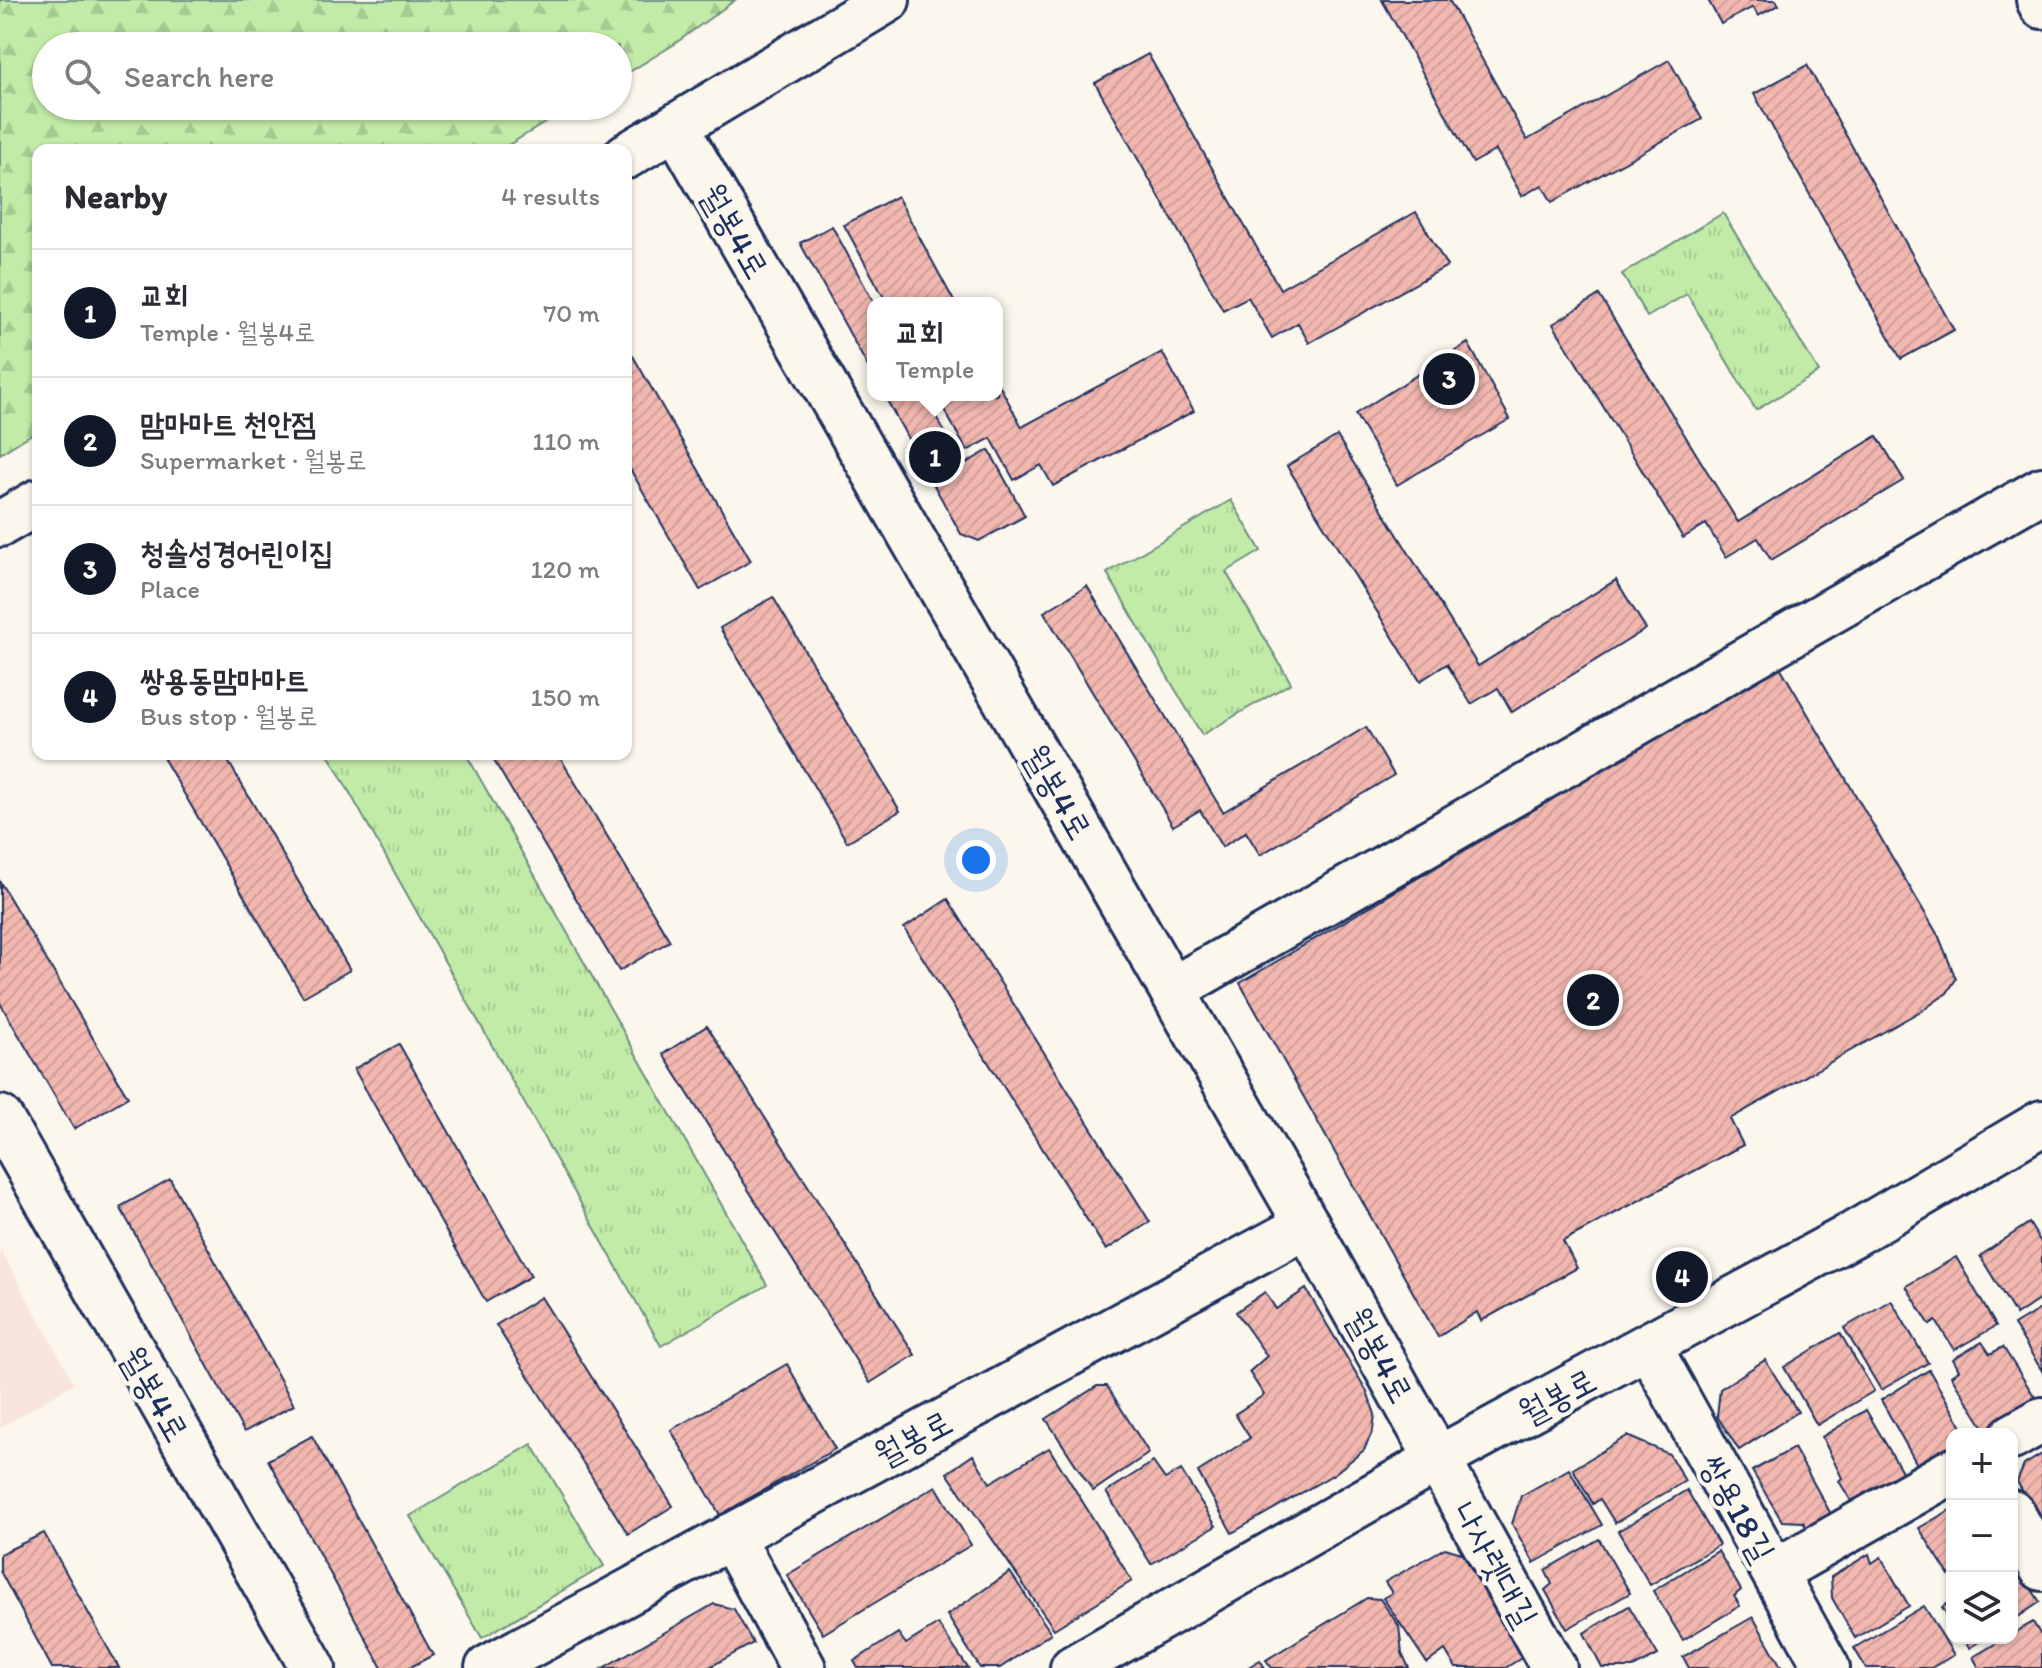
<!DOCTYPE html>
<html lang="en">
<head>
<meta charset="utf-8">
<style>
	body { margin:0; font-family:Itim,"Poor Story",sans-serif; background:#f2f2f3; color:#2b2b33 }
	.controls { position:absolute; right:24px; bottom:24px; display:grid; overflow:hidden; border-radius:16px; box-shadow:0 2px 6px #0004 }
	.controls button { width:72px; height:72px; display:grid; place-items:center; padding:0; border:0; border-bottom:2px solid #e1e1e2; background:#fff; color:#2b2b33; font:40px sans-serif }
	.you { position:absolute; left:976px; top:860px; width:28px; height:28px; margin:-20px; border:6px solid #fff; border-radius:50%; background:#1a73e8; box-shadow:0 0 0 12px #1a73e833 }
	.badge { display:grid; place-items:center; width:52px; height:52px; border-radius:50%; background:#111827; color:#fff; font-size:26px; font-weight:700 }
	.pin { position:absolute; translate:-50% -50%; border:4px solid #fff; box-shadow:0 2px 8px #0006 }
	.popup { position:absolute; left:867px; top:297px; width:136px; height:104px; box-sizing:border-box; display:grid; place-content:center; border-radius:16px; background:#fff; filter:drop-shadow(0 2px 6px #0005); font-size:26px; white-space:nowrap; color:#7c7c81 }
	.popup b { font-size:30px; color:#2b2b33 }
	.popup::after { content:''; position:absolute; left:50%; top:100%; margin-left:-16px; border:16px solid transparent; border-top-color:#fff }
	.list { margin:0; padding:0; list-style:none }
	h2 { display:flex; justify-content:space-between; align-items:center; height:104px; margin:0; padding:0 32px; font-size:34px }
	h2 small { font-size:26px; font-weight:400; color:#7c7c81 }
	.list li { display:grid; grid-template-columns:52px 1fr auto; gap:24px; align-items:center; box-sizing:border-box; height:128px; padding:0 32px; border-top:2px solid #e1e1e2 }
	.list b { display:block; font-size:30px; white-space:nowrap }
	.list p { margin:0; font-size:26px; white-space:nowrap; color:#7c7c81 }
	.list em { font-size:26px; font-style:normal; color:#7c7c81 }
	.icon { flex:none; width:44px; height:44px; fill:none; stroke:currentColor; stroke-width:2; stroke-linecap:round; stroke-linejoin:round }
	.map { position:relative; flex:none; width:2042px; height:1668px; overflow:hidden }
	.search { position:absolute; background:#fff; box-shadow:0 2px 6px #0004; left:32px; top:32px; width:600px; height:88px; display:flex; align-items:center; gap:20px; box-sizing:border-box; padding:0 28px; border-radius:44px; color:#7c7c81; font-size:30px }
	.panel { position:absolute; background:#fff; box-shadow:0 2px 6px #0004; left:32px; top:144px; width:600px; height:616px; border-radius:16px }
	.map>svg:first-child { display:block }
</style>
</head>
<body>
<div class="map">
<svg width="2042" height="1668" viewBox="0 0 2042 1668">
	<defs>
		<pattern id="forest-firs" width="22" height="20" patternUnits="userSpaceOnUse" patternTransform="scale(2)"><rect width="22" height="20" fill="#c2eba7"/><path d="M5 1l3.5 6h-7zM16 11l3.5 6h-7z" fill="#a6ca92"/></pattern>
		<pattern id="park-tufts" width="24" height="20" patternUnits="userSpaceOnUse" patternTransform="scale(2)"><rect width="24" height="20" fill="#c2eba7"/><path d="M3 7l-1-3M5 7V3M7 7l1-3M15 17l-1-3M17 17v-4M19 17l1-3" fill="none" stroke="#a6ca92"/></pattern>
		<pattern id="building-hatch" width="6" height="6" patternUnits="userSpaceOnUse" patternTransform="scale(2)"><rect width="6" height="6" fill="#f2b7af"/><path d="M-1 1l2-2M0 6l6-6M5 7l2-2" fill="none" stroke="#cf9e99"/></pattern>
	</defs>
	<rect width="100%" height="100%" fill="#fbf7ec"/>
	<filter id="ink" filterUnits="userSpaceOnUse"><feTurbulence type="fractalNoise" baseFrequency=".0125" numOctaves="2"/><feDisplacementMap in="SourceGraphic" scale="16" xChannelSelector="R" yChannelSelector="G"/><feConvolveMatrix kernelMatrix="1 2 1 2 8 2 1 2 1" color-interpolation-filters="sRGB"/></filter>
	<g filter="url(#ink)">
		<polygon fill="#f8e4da" points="0,1249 74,1383 0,1428"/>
		<polygon fill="url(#forest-firs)" stroke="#6e8d82" stroke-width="2" points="0,0 735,0 673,45 618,79 618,46 46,46 46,106 573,106 500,150 38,150 38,430 0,454"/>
		<g fill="url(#park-tufts)" stroke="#6e8d82" stroke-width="2">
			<polygon points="1723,213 1819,372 1756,410 1687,294 1647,317 1622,274"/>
			<polygon points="1231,500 1261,551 1226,572 1291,683 1202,735 1107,573"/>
			<polygon points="328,754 466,754 767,1285 661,1346"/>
			<polygon points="532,1444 604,1566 482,1638 410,1516"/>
		</g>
		<g fill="url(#building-hatch)" stroke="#1b2f5e" stroke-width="2">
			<polygon points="1382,0 1449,0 1527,140 1669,60 1702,119 1552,202 1542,185 1522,196 1496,150 1473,163"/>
			<polygon points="1708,0 1776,0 1779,5 1758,16 1753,7 1721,24"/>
			<polygon points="1148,54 1280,289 1416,212 1447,266 1309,343 1298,323 1272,338 1248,297 1223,310 1095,83"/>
			<polygon points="1807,65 1954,330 1901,359 1754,94"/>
			<polygon points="897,196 955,303 887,303 844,225"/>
			<polygon points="832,226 874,303 873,376 800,243"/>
			<polygon points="1599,295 1738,522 1877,436 1904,480 1771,560 1758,538 1726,557 1706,524 1683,538 1553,324"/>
			<polygon points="1468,343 1510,419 1397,485 1355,414"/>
			<polygon points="1162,352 1194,411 1053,486 1041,465 1014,480 991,438 967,451 936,395 997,395 997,381 1022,427"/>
			<polygon points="633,356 751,561 700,590 626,462 626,360"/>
			<polygon points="884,395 924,395 963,465 989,450 1025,516 979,541 961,534"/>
			<polygon points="1337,436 1478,666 1616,580 1646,629 1512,712 1498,688 1471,704 1447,664 1420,681 1287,466"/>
			<polygon points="1087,586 1223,812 1366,727 1394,775 1260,855 1246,832 1222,847 1200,810 1173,826 1044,612"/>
			<polygon points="773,597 900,811 847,842 720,628"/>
			<polygon points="1779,665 1939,937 1956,979 1947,993 1926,1008 1730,1119 1743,1145 1563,1241 1577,1268 1481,1321 1477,1312 1438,1337 1240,983"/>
			<polygon points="161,754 224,754 350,970 303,997"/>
			<polygon points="490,754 558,754 670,941 619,971"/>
			<polygon points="0,882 128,1097 74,1129 0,1003"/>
			<polygon points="948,899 1150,1222 1106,1250 904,928"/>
			<polygon points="707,1026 915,1355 870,1383 663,1054"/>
			<polygon points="399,1044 531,1276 486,1302 354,1069"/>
			<polygon points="170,1179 294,1405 244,1432 120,1207"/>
			<polygon points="2029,1223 2042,1244 2042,1298 2016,1315 1980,1256"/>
			<polygon points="1956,1257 1996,1326 1954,1350 1936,1321 1930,1325 1906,1286"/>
			<polygon points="1306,1289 1366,1390 1375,1414 1373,1430 1364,1450 1334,1474 1232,1533 1198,1472 1250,1438 1235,1414 1264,1395 1249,1372 1267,1356 1236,1312 1265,1292 1276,1309"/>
			<polygon points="541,1297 673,1506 628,1534 496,1325"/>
			<polygon points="1891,1300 1928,1363 1881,1390 1844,1328"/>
			<polygon points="2042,1308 2042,1371 2014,1325"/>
			<polygon points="1840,1333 1874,1391 1817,1425 1784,1367"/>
			<polygon points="1982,1342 1990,1354 2003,1347 2036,1399 1985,1429 1951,1376 1959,1370 1953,1359"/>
			<polygon points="1765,1360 1798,1412 1739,1450 1717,1416 1720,1389"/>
			<polygon points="787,1364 835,1449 720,1515 671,1430"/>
			<polygon points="1929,1370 1966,1434 1952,1434 1952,1450 1919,1468 1881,1400"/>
			<polygon points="1097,1386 1107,1386 1149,1453 1093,1491 1046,1419"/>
			<polygon points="1866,1410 1904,1475 1854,1506 1839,1481 1842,1478 1822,1437"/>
			<polygon points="312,1436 433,1655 409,1668 382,1668 268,1460"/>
			<polygon points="1627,1436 1669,1454 1685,1481 1615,1523 1600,1499 1593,1504 1573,1469"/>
			<polygon points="1049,1448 1132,1581 1054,1629 947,1473 973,1455 990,1483"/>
			<polygon points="1794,1448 1832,1516 1808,1530 1803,1522 1782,1521 1752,1471"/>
			<polygon points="2042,1454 2042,1523 2017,1482 2024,1465"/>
			<polygon points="1153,1462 1165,1479 1181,1470 1216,1526 1151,1564 1106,1492"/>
			<polygon points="1569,1469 1602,1525 1534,1563 1512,1524 1521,1496"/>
			<polygon points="936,1486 971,1545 823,1634 787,1575"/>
			<polygon points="1687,1490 1719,1545 1650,1585 1618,1531"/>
			<polygon points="1952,1509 1952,1572 1949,1575 1919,1528"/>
			<polygon points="44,1533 119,1668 52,1668 0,1571 0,1554"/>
			<polygon points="1599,1539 1630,1593 1567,1629 1545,1590 1552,1584 1545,1570"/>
			<polygon points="1445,1548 1472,1556 1528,1654 1505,1668 1456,1668 1445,1650 1427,1663 1383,1598 1392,1593 1385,1582"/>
			<polygon points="1718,1551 1741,1590 1734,1596 1740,1606 1683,1640 1653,1591"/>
			<polygon points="1869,1554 1872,1563 1881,1557 1909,1606 1855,1638 1832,1598 1831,1577"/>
			<polygon points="2014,1562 2040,1602 2012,1621 2012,1563"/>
			<polygon points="1010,1572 1051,1633 1000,1668 980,1668 947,1615"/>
			<polygon points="1367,1598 1380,1599 1399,1626 1402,1653 1409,1668 1272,1668 1266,1660"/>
			<polygon points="1952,1601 1952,1622 1942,1607"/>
			<polygon points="714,1604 734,1609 753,1643 708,1668 603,1668"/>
			<polygon points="1629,1606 1658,1655 1633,1668 1602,1668 1584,1633"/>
			<polygon points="1924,1606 1954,1655 1931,1668 1866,1668 1854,1648"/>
			<polygon points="1753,1617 1782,1668 1689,1668 1683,1657"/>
			<polygon points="2033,1622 2042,1637 2042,1668 1979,1668 1973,1657 2005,1638 2012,1638 2012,1634"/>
			<polygon points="938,1624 968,1668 858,1668 854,1661 898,1633 906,1644"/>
			<polygon points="1962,1638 1985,1638 1969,1648"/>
			<polygon points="1260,1660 1265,1668 1247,1668"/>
		</g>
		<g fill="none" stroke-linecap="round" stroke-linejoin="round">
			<defs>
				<g id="minor">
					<polyline points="676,127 1307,1225 1554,1668"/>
					<polyline points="626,156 887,0"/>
					<polyline points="0,524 38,502"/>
					<polyline points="1172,990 2042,490"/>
					<polyline points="0,1118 313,1668"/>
					<polyline points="1649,1347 1827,1668"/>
					<polyline points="2012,1437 2042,1420"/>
					<polyline points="2012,1513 2042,1568"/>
					<polyline points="731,1536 803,1668"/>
					<polyline points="1775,1572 1952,1471"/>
					<polyline points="488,1668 1307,1225"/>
					<polyline points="1073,1668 1438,1459 1854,1234 2042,1123"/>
				</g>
				<polyline id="major" points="2039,0 2042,6"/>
			</defs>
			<use href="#minor" stroke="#1b2f5e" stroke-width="50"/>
			<use href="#major" stroke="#1b2f5e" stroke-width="50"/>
			<use href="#minor" stroke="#fbf7ec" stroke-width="44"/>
			<use href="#major" stroke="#fbf7ec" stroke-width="44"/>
		</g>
	</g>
	<g text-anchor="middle" stroke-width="8" stroke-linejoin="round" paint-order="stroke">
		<g font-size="34" fill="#1b2f5e" stroke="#fbf7ec">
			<text transform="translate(735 231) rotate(60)" y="12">월봉4로</text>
			<text transform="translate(1058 792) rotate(60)" y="12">월봉4로</text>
			<text transform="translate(1380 1355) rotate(61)" y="12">월봉4로</text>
			<text transform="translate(155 1394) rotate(60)" y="12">월봉4로</text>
			<text transform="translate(1557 1396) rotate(-28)" y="12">월봉로</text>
			<text transform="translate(913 1438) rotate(-28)" y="12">월봉로</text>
			<text transform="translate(1738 1508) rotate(61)" y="12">쌍용18길</text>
			<text transform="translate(1496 1564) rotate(61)" y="12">나사렛대길</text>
		</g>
	</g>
</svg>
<div class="controls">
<button>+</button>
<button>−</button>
<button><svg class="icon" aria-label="layers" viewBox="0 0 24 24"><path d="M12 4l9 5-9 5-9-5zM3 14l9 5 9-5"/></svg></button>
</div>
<div class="you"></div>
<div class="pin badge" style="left:935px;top:457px">1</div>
<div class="popup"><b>교회</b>Temple</div>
<div class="pin badge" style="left:1593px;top:1000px">2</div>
<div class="pin badge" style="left:1449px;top:379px">3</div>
<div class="pin badge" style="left:1682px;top:1277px">4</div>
<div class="search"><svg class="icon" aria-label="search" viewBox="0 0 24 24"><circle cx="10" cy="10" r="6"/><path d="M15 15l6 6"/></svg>Search here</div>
<section class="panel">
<h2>Nearby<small>4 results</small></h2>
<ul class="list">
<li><span class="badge">1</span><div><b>교회</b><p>Temple · 월봉4로</p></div><em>70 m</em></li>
<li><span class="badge">2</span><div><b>맘마마트 천안점</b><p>Supermarket · 월봉로</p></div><em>110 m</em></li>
<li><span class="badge">3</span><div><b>청솔성경어린이집</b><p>Place</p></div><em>120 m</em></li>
<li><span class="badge">4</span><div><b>쌍용동맘마마트</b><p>Bus stop · 월봉로</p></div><em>150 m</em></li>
</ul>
</section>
</div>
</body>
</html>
